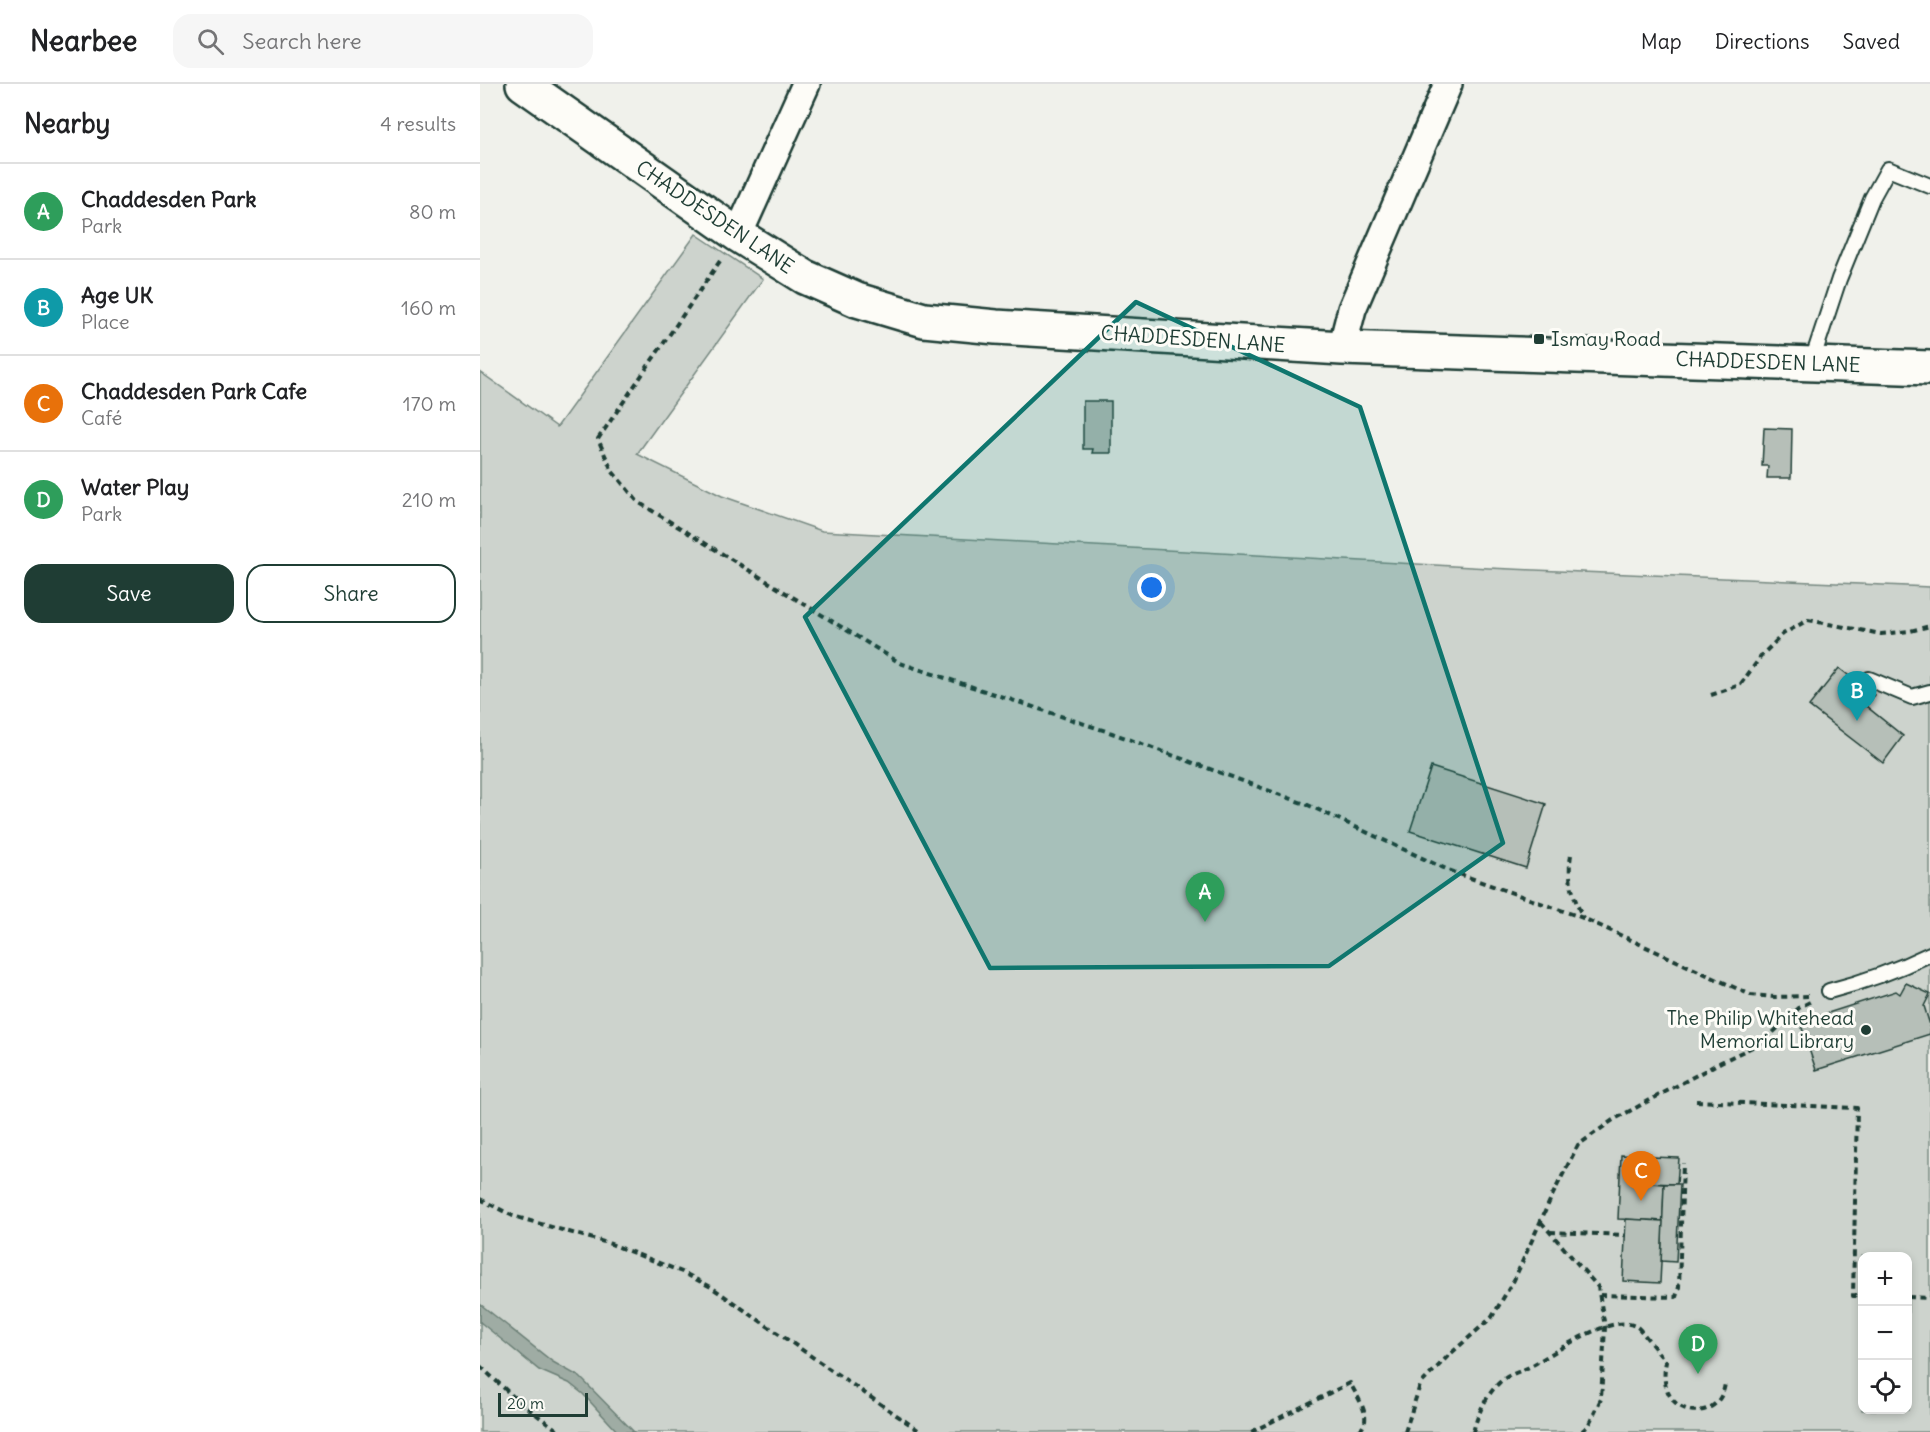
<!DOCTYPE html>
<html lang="en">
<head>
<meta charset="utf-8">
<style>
	body { margin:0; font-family:Delius,sans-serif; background:#f6f6f6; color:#202124 }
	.controls { position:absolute; right:18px; bottom:18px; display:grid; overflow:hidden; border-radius:12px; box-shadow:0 3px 9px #0003 }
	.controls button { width:54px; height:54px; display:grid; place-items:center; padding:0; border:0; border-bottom:2px solid #e0e0e0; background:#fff; color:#202124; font:30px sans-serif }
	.scale { position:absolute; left:18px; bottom:15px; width:90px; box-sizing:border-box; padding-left:6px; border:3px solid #1f3d34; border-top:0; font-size:16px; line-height:21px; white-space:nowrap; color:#1f3d34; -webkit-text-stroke:4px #fdfcf7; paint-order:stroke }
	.you { position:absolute; left:672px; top:504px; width:21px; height:21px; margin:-15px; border:4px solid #fff; border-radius:50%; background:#1a73e8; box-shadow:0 0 0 9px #1a73e833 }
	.badge { display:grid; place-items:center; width:39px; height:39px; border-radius:50%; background:#1f3d34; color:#fff; font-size:20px; font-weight:700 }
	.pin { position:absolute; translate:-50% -50px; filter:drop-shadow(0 2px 3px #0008) }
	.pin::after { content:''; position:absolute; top:32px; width:21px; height:18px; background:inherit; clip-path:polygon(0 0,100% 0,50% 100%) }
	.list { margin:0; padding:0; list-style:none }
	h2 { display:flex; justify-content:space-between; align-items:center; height:78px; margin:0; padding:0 24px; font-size:26px }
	h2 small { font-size:20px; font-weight:400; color:#757577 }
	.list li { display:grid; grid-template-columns:39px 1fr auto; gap:18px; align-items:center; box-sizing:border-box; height:96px; padding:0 24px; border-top:2px solid #e0e0e0 }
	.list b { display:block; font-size:22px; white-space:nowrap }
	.list p { margin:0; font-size:20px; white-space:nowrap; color:#757577 }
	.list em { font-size:20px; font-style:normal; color:#757577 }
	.actions { display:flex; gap:12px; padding:18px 24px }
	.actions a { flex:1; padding:14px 0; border:2px solid #1f3d34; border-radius:18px; text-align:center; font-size:21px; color:#1f3d34 }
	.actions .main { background:#1f3d34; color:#fff }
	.icon { flex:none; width:33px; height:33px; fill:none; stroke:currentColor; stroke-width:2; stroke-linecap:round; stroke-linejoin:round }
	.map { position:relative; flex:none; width:1450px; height:1348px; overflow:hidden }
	header { display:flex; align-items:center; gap:36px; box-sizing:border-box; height:84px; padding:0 30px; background:#fff; border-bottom:2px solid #e0e0e0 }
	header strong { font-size:28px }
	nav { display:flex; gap:33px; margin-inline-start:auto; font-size:21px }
	.search { width:420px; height:54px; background:#f6f6f6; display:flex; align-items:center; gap:15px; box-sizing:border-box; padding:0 21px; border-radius:18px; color:#757577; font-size:22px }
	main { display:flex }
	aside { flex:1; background:#fff }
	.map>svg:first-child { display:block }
</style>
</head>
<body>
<header>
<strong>Nearbee</strong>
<div class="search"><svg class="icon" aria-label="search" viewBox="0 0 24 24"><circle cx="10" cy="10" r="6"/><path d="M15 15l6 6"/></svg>Search here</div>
<nav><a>Map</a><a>Directions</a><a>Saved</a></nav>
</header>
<main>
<aside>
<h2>Nearby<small>4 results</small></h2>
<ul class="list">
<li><span class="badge" style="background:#2e9e5b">A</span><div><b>Chaddesden Park</b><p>Park</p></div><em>80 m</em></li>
<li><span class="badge" style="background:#0f9aa8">B</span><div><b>Age UK</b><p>Place</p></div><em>160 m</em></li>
<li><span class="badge" style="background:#e8710a">C</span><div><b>Chaddesden Park Cafe</b><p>Café</p></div><em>170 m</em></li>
<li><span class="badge" style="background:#2e9e5b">D</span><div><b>Water Play</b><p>Park</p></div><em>210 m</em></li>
</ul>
<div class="actions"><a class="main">Save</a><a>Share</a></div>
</aside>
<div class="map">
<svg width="1450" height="1348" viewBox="0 0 1450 1348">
	<rect width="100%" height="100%" fill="#f0f1eb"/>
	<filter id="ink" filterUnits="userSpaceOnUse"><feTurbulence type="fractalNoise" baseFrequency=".0167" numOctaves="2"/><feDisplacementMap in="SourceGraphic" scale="12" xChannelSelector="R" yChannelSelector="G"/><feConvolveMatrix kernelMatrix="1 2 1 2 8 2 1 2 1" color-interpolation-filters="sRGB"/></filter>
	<g filter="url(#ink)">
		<path fill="#cdd3cd" stroke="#768880" stroke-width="1.5" fill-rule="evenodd" d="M216,150L283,195L157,370L242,412L342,447L1009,484L1450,503V1348H0V288L77,343ZM1382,1172H1428V1326H1382Z"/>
		<polygon fill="#9faca4" stroke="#6c8077" stroke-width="1.5" points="0,1220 73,1278 100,1293 154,1348 138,1348 103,1310 89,1299 59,1286 0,1238"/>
		<g fill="#b6bfb8" stroke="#1f3d34" stroke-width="1.5">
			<polygon points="603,317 631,317 631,369 612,369 613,365 603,365"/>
			<polygon points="1284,344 1312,345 1311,394 1287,394 1288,382 1282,382"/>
			<polygon points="1359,584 1394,611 1386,622 1423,652 1403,679 1329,622"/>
			<polygon points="951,683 1066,720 1046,784 930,747"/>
			<polygon points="1426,899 1450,910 1444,922 1450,941 1450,950 1336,986 1320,938 1416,907 1420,910"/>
			<polygon points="1141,1071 1171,1073 1170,1099 1184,1100 1183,1137 1138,1135"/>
			<polygon points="1171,1073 1199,1074 1197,1100 1170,1099"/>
			<polygon points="1184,1100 1200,1100 1196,1178 1181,1177"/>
			<polygon points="1146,1135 1183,1137 1180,1199 1143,1197"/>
		</g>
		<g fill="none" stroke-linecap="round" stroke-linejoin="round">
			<defs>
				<g id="lane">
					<polyline points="1331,280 1359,195 1392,114 1408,85 1450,102"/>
					<polyline points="1389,595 1432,613 1450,608"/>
					<path d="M1349,907C1384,898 1417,886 1450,870"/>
				</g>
				<g id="street">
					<polyline points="258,151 326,0"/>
					<polyline points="862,264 872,225 968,0"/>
				</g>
				<polyline id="secondary" points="43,0 258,151 325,193 377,216 444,236 516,243 862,264 1450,284"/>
			</defs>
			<use href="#lane" stroke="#1f3d34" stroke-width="18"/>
			<use href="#street" stroke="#1f3d34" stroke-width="32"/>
			<use href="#secondary" stroke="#1f3d34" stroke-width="38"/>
			<g stroke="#1f3d34" stroke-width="4" stroke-dasharray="6 4.5" stroke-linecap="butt">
				<polyline points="240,177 118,355 132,387 158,418 420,579 632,649 828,721 968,786 1103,834 1271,911 1295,913 1328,912"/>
				<polyline points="1231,611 1260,601 1282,571 1303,550 1328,536 1401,550 1430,547 1450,542"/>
				<path d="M1091,771C1087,795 1093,812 1103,834"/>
				<polyline points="1216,1017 1377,1024 1373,1212 1382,1212"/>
				<polyline points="0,1115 33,1132 131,1160 202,1188 231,1203 441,1348"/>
				<polyline points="1061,1138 1118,1203 1125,1243 1121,1315 1108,1342 1101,1348"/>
				<polyline points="1070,1148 1146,1151"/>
				<polyline points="1120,1211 1196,1213 1199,1203 1203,1079"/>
				<polyline points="1428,1213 1450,1214"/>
				<polyline points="0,1282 38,1317 80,1348"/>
				<polyline points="886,1347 886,1348"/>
				<path d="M771,1348L870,1299C877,1313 896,1337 877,1348"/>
				<polyline points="925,1348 940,1301 967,1273 1012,1233 1034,1196 1072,1112 1098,1061 1133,1036 1241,978 1283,958 1320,923 1332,917"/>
				<path d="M993,1348C998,1330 1005,1313 1019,1299C1027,1291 1037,1289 1047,1284C1071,1272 1131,1227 1157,1243C1160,1244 1181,1273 1186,1278C1174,1334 1240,1343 1245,1299"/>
			</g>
			<use href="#lane" stroke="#fdfcf7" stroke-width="14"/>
			<use href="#street" stroke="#fdfcf7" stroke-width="27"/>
			<use href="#secondary" stroke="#fdfcf7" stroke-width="33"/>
		</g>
	</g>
	<path fill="#0f766e" fill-opacity="0.2" stroke="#0f766e" stroke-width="4.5" stroke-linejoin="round" d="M656,218L880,323L1023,759L849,882L510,884L325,533Z"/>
	<g fill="#1f3d34" stroke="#fdfcf7" stroke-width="2">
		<rect x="1053" y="249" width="12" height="12" rx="3"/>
		<circle cx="1386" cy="946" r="6"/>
	</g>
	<g text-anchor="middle" stroke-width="6" stroke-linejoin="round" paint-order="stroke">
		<g font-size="20" fill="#1f3d34" stroke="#fdfcf7">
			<text transform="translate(235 133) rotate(34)" y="7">CHADDESDEN LANE</text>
			<text transform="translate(713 255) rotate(4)" y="7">CHADDESDEN LANE</text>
			<text transform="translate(1288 278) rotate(2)" y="7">CHADDESDEN LANE</text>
		</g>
		<g font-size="20" fill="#1f3d34" stroke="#fdfcf7" text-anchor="start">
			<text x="1071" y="262">Ismay Road</text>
			<text x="1374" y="941" text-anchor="end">The Philip Whitehead<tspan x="1374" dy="23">Memorial Library</tspan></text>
		</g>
	</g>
</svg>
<div class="controls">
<button>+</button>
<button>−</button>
<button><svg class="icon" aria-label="locate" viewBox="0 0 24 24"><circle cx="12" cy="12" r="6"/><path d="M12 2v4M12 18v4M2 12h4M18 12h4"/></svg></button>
</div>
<div class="scale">20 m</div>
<div class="you"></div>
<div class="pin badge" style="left:725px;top:838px;background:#2e9e5b">A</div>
<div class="pin badge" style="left:1377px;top:637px;background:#0f9aa8">B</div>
<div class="pin badge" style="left:1161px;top:1117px;background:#e8710a">C</div>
<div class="pin badge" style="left:1218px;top:1290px;background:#2e9e5b">D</div>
</div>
</main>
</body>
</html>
